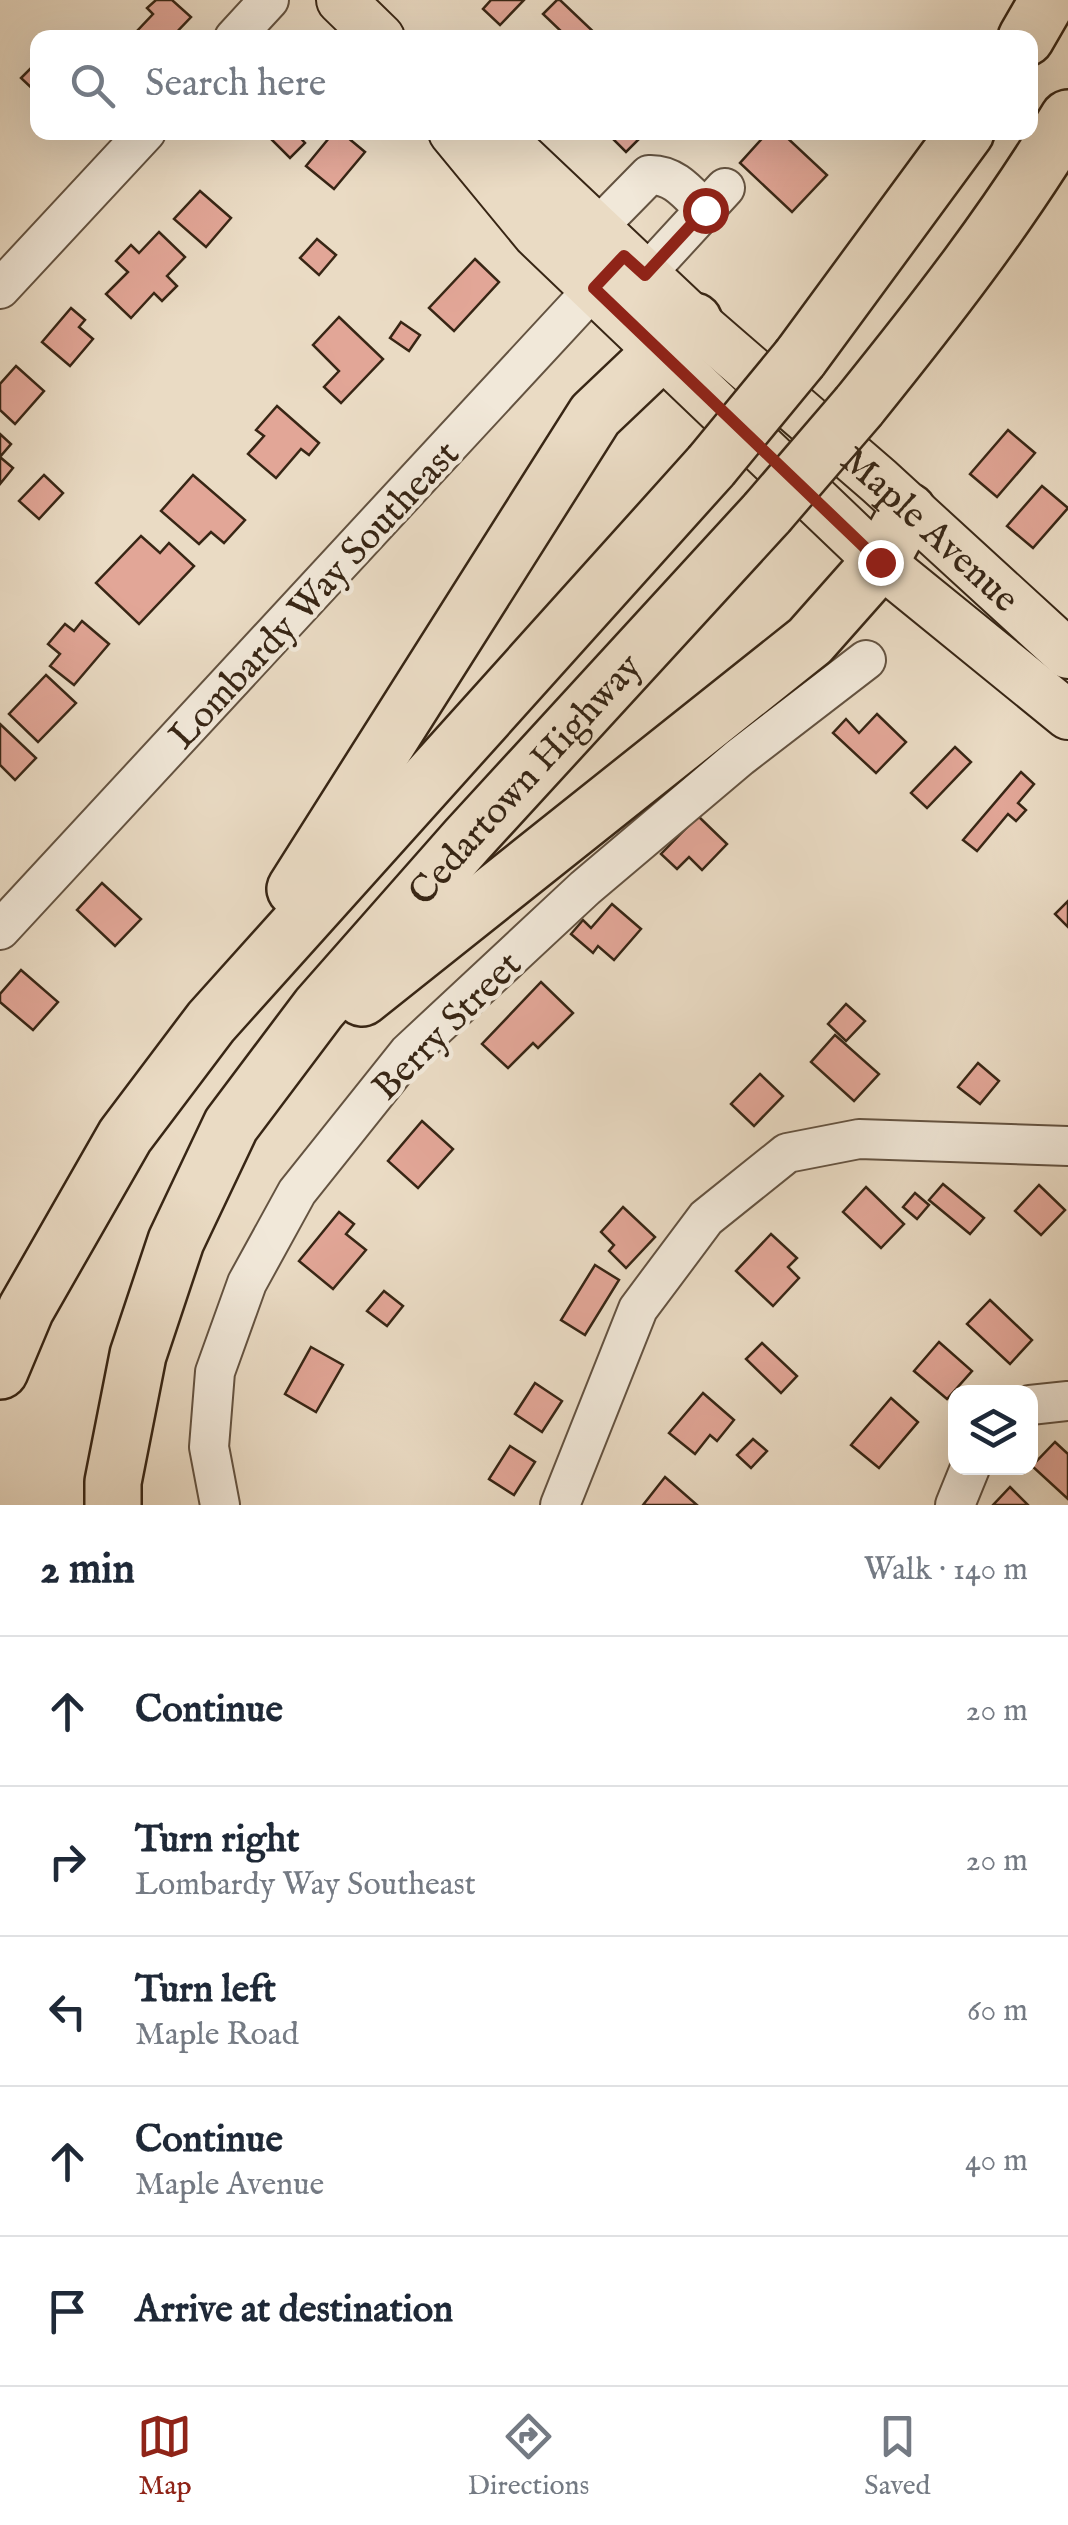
<!DOCTYPE html>
<html lang="en">
<head>
<meta charset="utf-8">
<style>
	body { margin:0; font-family:"IM FELL English",serif; background:#f6f6f7; color:#1f2937 }
	.controls { position:absolute; right:30px; bottom:30px; display:grid; overflow:hidden; border-radius:20px; box-shadow:0 10px 40px #0002 }
	.controls button { width:90px; height:90px; display:grid; place-items:center; padding:0; border:0; border-bottom:2px solid #e0e1e3; background:#fff; color:#1f2937; font:50px sans-serif }
	.stop { position:absolute; width:30px; height:30px; margin:-22px; border:8px solid #8f2418; border-radius:50%; background:#fff }
	.stop.end { background:#8f2418; border-color:#fff; box-shadow:0 2px 10px #0008 }
	.list { margin:0; padding:0; list-style:none }
	h2 { display:flex; justify-content:space-between; align-items:center; height:130px; margin:0; padding:0 40px; font-size:42px }
	h2 small { font-size:32px; font-weight:400; color:#747a83 }
	.list li { display:grid; grid-template-columns:65px 1fr auto; gap:30px; align-items:center; box-sizing:border-box; height:150px; padding:0 40px; border-top:2px solid #e0e1e3 }
	.list b { display:block; font-size:38px; white-space:nowrap }
	.list p { margin:0; font-size:32px; white-space:nowrap; color:#747a83 }
	.list em { font-size:32px; font-style:normal; color:#747a83 }
	.icon { flex:none; width:55px; height:55px; fill:none; stroke:currentColor; stroke-width:2; stroke-linecap:round; stroke-linejoin:round }
	.map { position:relative; flex:none; width:1068px; height:1505px; overflow:hidden }
	.search { position:absolute; background:#fff; box-shadow:0 10px 40px #0002; left:30px; right:30px; top:30px; height:110px; display:flex; align-items:center; gap:25px; box-sizing:border-box; padding:0 35px; border-radius:20px; color:#747a83; font-size:38px }
	.sheet { height:880px; background:#fff }
	nav { display:flex; justify-content:space-around; align-items:center; box-sizing:border-box; height:140px; border-top:2px solid #e0e1e3; background:#fff; font-size:28px; color:#747a83 }
	nav a { display:grid; justify-items:center; gap:5px }
	nav .on { color:#8f2418 }
	.map>svg:first-child { display:block }
</style>
</head>
<body>
<div class="map">
<svg width="1068" height="1505" viewBox="0 0 1068 1505">
	<rect width="100%" height="100%" fill="#eadbc4"/>
	<filter id="stains"><feTurbulence type="fractalNoise" baseFrequency=".002" numOctaves="4"/><feColorMatrix values="0 0 0 0 .2 0 0 0 0 .09 0 0 0 0 .02 0 0 0 .5 -.17"/></filter>
	<radialGradient id="worn" r=".72"><stop offset=".6" stop-color="#630" stop-opacity="0"/><stop offset="1" stop-color="#630" stop-opacity=".3"/></radialGradient>
	<g fill="#e2a697" stroke="#382615" stroke-width="2.5">
		<polygon points="156,0 172,0 191,17 171,38 146,38 138,30 153,14 147,8"/>
		<polygon points="491,0 490,0 524,0 500,25 483,9"/>
		<polygon points="557,0 560,0 600,38 560,38 564,34 543,14"/>
		<polygon points="38,61 38,94 21,78"/>
		<polygon points="272,132 295,132 305,143 290,158 268,136"/>
		<polygon points="334,132 341,132 365,152 334,189 306,166"/>
		<polygon points="606,132 646,132 626,152"/>
		<polygon points="768,132 781,132 827,175 792,212 740,163"/>
		<polygon points="200,191 231,218 206,247 174,219"/>
		<polygon points="159,232 185,257 167,276 177,286 162,301 154,293 131,318 106,294 128,272 116,261 131,245 139,253"/>
		<polygon points="317,239 336,255 319,275 300,258"/>
		<polygon points="475,259 499,282 454,331 429,308"/>
		<polygon points="71,308 85,320 79,327 93,339 70,366 42,342"/>
		<polygon points="339,317 383,359 341,403 324,387 339,371 313,345"/>
		<polygon points="401,322 420,335 409,351 390,338"/>
		<polygon points="16,366 44,391 15,424 0,410 0,384"/>
		<polygon points="277,406 319,443 309,455 301,449 276,478 248,454 264,436 256,430"/>
		<polygon points="1008,430 1035,453 997,497 970,474"/>
		<polygon points="0,434 11,444 0,457 13,468 0,484"/>
		<polygon points="44,475 63,493 39,519 19,501"/>
		<polygon points="193,475 245,520 224,543 211,532 199,544 161,511"/>
		<polygon points="1042,486 1068,508 1033,548 1007,526"/>
		<polygon points="141,536 160,553 169,543 194,566 139,624 96,583"/>
		<polygon points="82,621 109,644 74,685 50,666 60,654 48,644 65,624 74,631"/>
		<polygon points="46,675 76,703 38,742 9,714"/>
		<polygon points="877,714 906,742 876,773 833,733 846,719 859,733"/>
		<polygon points="0,724 36,758 15,780 0,765"/>
		<polygon points="955,747 971,762 927,808 911,793"/>
		<polygon points="1021,772 1034,784 1018,803 1026,810 1016,821 1008,814 977,851 963,840"/>
		<polygon points="698,816 727,844 702,870 689,857 677,869 661,854"/>
		<polygon points="102,883 141,919 115,946 77,910"/>
		<polygon points="1068,901 1068,927 1055,914"/>
		<polygon points="612,904 641,929 614,960 598,946 593,953 571,934 583,920 591,928"/>
		<polygon points="21,970 58,1002 33,1030 0,1002 0,994"/>
		<polygon points="541,982 573,1013 538,1048 533,1043 508,1068 482,1044"/>
		<polygon points="846,1004 865,1021 846,1041 828,1024"/>
		<polygon points="835,1035 879,1074 854,1101 811,1062"/>
		<polygon points="978,1063 999,1081 980,1104 958,1087"/>
		<polygon points="760,1074 783,1096 754,1126 731,1104"/>
		<polygon points="422,1121 453,1149 418,1188 388,1161"/>
		<polygon points="943,1184 984,1218 970,1234 929,1200"/>
		<polygon points="1039,1185 1065,1210 1041,1235 1015,1211"/>
		<polygon points="866,1187 904,1224 881,1248 843,1212"/>
		<polygon points="915,1193 929,1205 917,1219 903,1207"/>
		<polygon points="623,1207 655,1237 626,1268 609,1251 614,1245 601,1232"/>
		<polygon points="339,1212 354,1224 346,1234 366,1250 333,1289 299,1261"/>
		<polygon points="771,1234 797,1258 788,1267 799,1278 773,1306 736,1271"/>
		<polygon points="595,1265 619,1280 585,1335 561,1320"/>
		<polygon points="384,1291 403,1306 387,1326 367,1311"/>
		<polygon points="990,1300 1032,1340 1010,1364 967,1324"/>
		<polygon points="939,1342 972,1371 947,1399 914,1371"/>
		<polygon points="762,1343 797,1376 781,1393 746,1359"/>
		<polygon points="311,1347 343,1365 316,1412 285,1394"/>
		<polygon points="535,1383 562,1401 542,1432 515,1414"/>
		<polygon points="703,1393 734,1420 717,1441 710,1435 695,1454 669,1433"/>
		<polygon points="891,1398 918,1422 879,1468 851,1445"/>
		<polygon points="753,1439 767,1451 751,1468 737,1455"/>
		<polygon points="1055,1442 1068,1454 1068,1499 1032,1466"/>
		<polygon points="510,1446 535,1462 514,1495 489,1479"/>
		<polygon points="665,1477 697,1505 643,1505"/>
		<polygon points="1010,1487 1028,1505 993,1505"/>
	</g>
	<g fill="none" stroke-linecap="round" stroke-linejoin="round">
		<defs>
			<g id="minor">
				<polyline points="234,38 269,0"/>
				<path d="M595,230L649,175C674,174 688,193 705,210"/>
				<polyline points="645,275 725,188"/>
				<polyline points="0,289 146,132"/>
				<polyline points="0,930 612,269"/>
				<polyline points="1030,1405 1068,1401"/>
				<polyline points="220,1505 209,1447 215,1372 247,1283 297,1192 408,1053 585,888 740,757 866,660"/>
				<polyline points="560,1505 638,1309 706,1218 787,1153 859,1139 1068,1146"/>
				<polyline points="955,1505 970,1468"/>
			</g>
			<g id="major">
				<polyline points="341,0 380,38"/>
				<polyline points="453,132 537,234 880,562 1068,715"/>
				<path id="s1" d="M494,132L694,321L879,481L1068,654"/>
			</g>
			<g id="highway">
				<polyline points="1026,38 1048,0"/>
				<polyline points="800,358 966,132"/>
				<path d="M859,406C934,313 1006,221 1068,118"/>
				<polyline points="295,889 595,415 694,321"/>
				<polyline points="362,998 810,641 880,562 908,511"/>
				<polyline points="0,1371 26,1309 125,1136 211,1022 711,466"/>
				<path id="s2" d="M113,1505V1482L138,1355L176,1241L231,1125L319,1008L467,840L767,513"/>
			</g>
		</defs>
		<use href="#minor" stroke="#645341" stroke-width="42"/>
		<use href="#major" stroke="#382615" stroke-width="52"/>
		<use href="#highway" stroke="#382615" stroke-width="60"/>
		<use href="#minor" stroke="#f1e8d9" stroke-width="38"/>
		<use href="#major" stroke="#eadbc4" stroke-width="48"/>
		<use href="#highway" stroke="#eadbc4" stroke-width="55"/>
		<defs>
			<g id="highway-bridge">
				<polyline points="711,466 800,358"/>
				<polyline points="767,513 859,406"/>
			</g>
		</defs>
		<use href="#highway-bridge" stroke="#382615" stroke-width="60" stroke-linecap="butt"/>
		<use href="#highway-bridge" stroke="#eadbc4" stroke-width="55"/>
	</g>
	<g fill="none" stroke-linecap="round" stroke-linejoin="round">
		<polyline stroke="#8f2418" stroke-width="12" points="705,210 645,275 624,256 594,288 880,562"/>
	</g>
	<g text-anchor="middle" stroke-width="9" stroke-linejoin="round" paint-order="stroke">
		<g font-size="38" fill="#382615" stroke="#f1e8d9">
			<text dy="13" stroke="none"><textPath href="#s1" startOffset="590">Maple Avenue</textPath></text>
			<text transform="translate(313 594) rotate(-47)" y="13">Lombardy Way Southeast</text>
			<text dy="13" stroke="none"><textPath href="#s2" startOffset="855">Cedartown Highway</textPath></text>
			<text transform="translate(446 1025) rotate(-45)" y="13">Berry Street</text>
		</g>
	</g>
	<rect width="100%" height="100%" filter="url(#stains)"/>
	<rect width="100%" height="100%" fill="url(#worn)"/>
</svg>
<div class="controls">
<button><svg class="icon" aria-label="layers" viewBox="0 0 24 24"><path d="M12 4l9 5-9 5-9-5zM3 14l9 5 9-5"/></svg></button>
</div>
<div class="stop" style="left:705px;top:210px"></div>
<div class="stop end" style="left:880px;top:562px"></div>
<div class="search"><svg class="icon" aria-label="search" viewBox="0 0 24 24"><circle cx="10" cy="10" r="6"/><path d="M15 15l6 6"/></svg>Search here</div>
</div>
<section class="sheet">
<h2>2 min<small>Walk · 140 m</small></h2>
<ul class="list">
<li><svg class="icon" aria-label="ahead" viewBox="0 0 24 24"><path d="M12 20V5M6 11l6-6 6 6"/></svg><div><b>Continue</b></div><em>20 m</em></li>
<li><svg class="icon" aria-label="right" viewBox="0 0 24 24"><path d="M7 20v-9h11M14 6l5 5-5 5"/></svg><div><b>Turn right</b><p>Lombardy Way Southeast</p></div><em>20 m</em></li>
<li><svg class="icon" aria-label="left" viewBox="0 0 24 24"><path d="M17 20v-9H6M10 6l-5 5 5 5"/></svg><div><b>Turn left</b><p>Maple Road</p></div><em>60 m</em></li>
<li><svg class="icon" aria-label="ahead" viewBox="0 0 24 24"><path d="M12 20V5M6 11l6-6 6 6"/></svg><div><b>Continue</b><p>Maple Avenue</p></div><em>40 m</em></li>
<li><svg class="icon" aria-label="arrive" viewBox="0 0 24 24"><path d="M6 21V4h12l-3 4 3 4H6"/></svg><div><b>Arrive at destination</b></div></li>
</ul>
</section>
<nav>
<a class="on"><svg class="icon" aria-label="map" viewBox="0 0 24 24"><path d="M3 6l6-2 6 2 6-2v14l-6 2-6-2-6 2zM9 4v14M15 6v14"/></svg>Map</a>
<a><svg class="icon" aria-label="directions" viewBox="0 0 24 24"><path d="M12 3l9 9-9 9-9-9zM9 14v-3h6M13 9l2 2-2 2"/></svg>Directions</a>
<a><svg class="icon" aria-label="saved" viewBox="0 0 24 24"><path d="M7 4h10v16l-5-4-5 4z"/></svg>Saved</a>
</nav>
</body>
</html>
